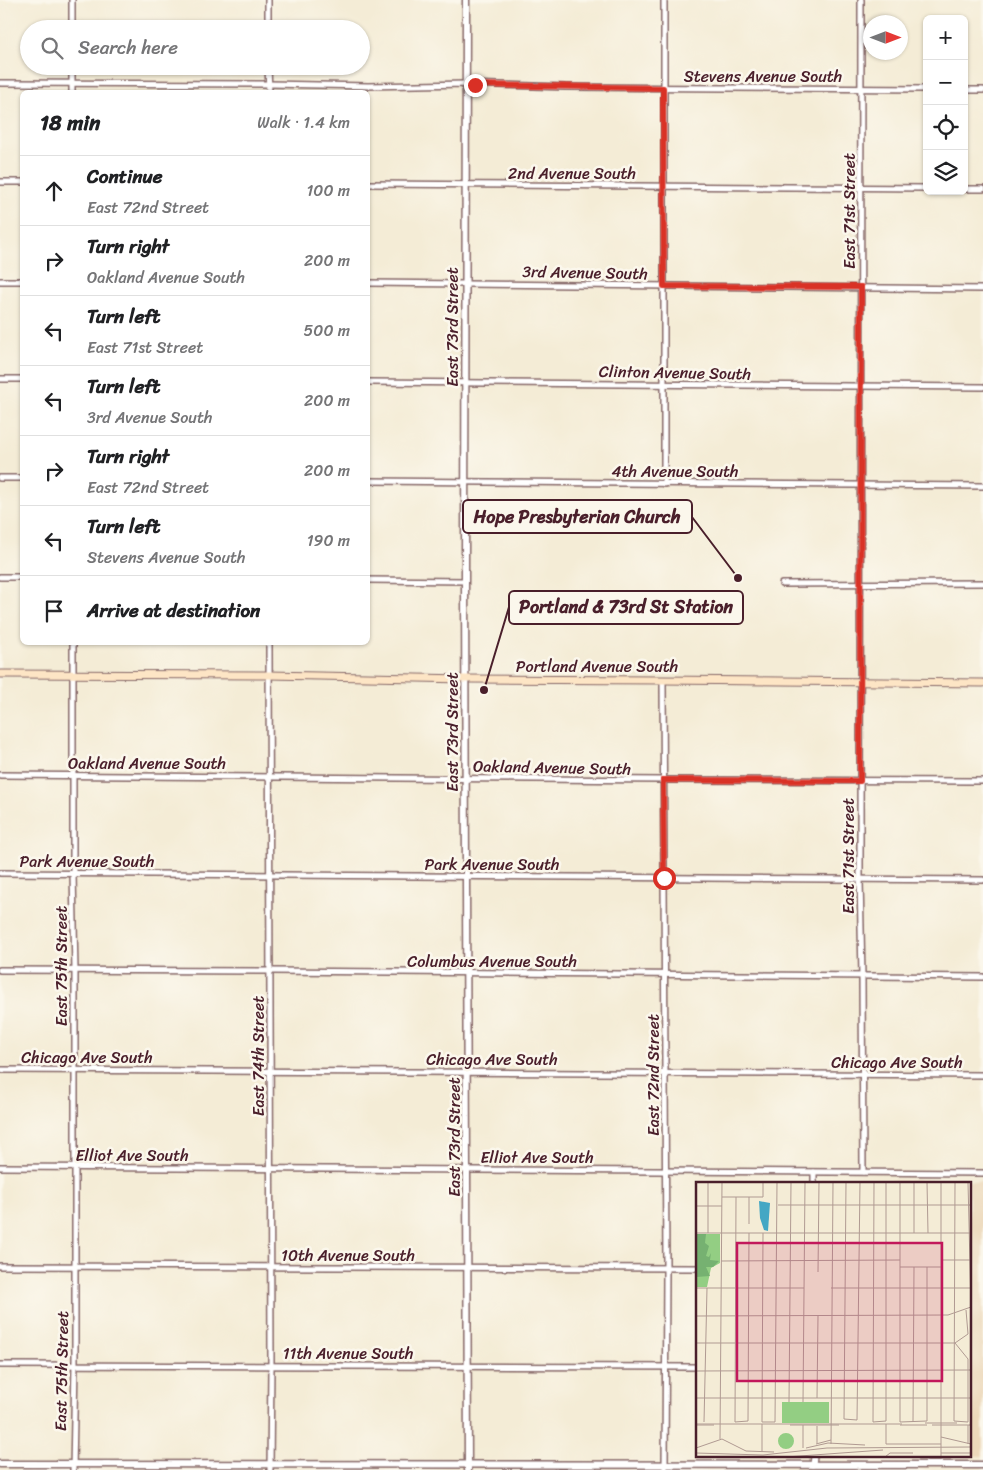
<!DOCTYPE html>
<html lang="en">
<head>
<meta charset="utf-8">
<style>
	body { margin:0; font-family:Sriracha,sans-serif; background:#f6f6f6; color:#202124 }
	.controls { position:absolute; right:15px; top:15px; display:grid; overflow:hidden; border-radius:8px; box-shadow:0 1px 4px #0004 }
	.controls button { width:45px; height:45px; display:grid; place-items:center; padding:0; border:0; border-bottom:1px solid #e0e0e0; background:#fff; color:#202124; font:25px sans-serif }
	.compass { position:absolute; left:863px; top:15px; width:45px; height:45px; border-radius:50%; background:#fff; box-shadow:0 1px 4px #0004; rotate:90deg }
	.stop { position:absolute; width:15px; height:15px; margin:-11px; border:4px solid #d93025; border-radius:50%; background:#fff }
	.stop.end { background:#d93025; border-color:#fff; box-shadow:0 1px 5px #0008 }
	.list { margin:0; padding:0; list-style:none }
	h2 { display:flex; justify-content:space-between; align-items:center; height:65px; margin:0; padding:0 20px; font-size:21px }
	h2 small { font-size:16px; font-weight:400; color:#757577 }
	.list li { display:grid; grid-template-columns:32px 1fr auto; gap:15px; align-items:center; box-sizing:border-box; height:70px; padding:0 20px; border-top:1px solid #e0e0e0 }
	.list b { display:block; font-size:19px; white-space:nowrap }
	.list p { margin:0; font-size:16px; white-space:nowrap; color:#757577 }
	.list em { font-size:16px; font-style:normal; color:#757577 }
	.icon { flex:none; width:28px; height:28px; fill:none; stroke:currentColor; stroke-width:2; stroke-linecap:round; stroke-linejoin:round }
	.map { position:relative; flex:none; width:983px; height:1470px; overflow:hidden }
	.search { position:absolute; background:#fff; box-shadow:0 1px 4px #0004; left:20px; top:20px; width:350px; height:55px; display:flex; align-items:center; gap:12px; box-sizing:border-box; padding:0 18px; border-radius:28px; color:#757577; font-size:19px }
	.panel { position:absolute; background:#fff; box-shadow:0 1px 4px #0004; left:20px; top:90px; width:350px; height:555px; border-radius:8px }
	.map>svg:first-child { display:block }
</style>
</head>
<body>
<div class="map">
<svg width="983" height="1470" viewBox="0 0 983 1470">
	<rect width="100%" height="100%" fill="#fbf7ec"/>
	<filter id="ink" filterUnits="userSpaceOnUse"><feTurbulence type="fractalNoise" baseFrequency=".02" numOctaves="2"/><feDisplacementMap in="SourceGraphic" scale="10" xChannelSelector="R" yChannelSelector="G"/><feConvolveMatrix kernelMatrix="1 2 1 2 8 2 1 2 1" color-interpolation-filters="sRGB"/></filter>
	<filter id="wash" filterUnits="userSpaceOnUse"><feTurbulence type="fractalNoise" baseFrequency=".0096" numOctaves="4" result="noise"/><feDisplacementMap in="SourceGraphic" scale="20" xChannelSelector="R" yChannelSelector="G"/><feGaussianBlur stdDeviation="1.12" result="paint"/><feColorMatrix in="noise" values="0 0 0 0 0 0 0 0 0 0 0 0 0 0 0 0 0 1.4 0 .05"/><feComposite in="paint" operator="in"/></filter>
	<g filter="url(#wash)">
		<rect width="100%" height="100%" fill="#f4ecd6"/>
		<polygon fill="#ecd8ba" points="822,1180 983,1181 983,1456 969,1456 969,1184 822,1184"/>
	</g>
	<g filter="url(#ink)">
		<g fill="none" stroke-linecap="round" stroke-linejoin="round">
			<defs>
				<g id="minor">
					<polyline points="72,0 72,29"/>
					<polyline points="268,0 268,29"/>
					<polyline points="664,0 664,484"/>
					<polyline points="861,0 860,879 862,976 863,1172"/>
					<polyline points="72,66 72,92"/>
					<polyline points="268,66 269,92"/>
					<polyline points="0,83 269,84 368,86 466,84 565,87 927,89"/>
					<polyline points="964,90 983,90"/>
					<polyline points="0,182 22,182"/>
					<polyline points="368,184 927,188"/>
					<polyline points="964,189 983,189"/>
					<polyline points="0,281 22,281"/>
					<polyline points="368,283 983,289"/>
					<polyline points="0,379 22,379"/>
					<polyline points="368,382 983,387"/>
					<polyline points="0,478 22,478"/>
					<polyline points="368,481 983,486"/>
					<polyline points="0,577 22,577"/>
					<polyline points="368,580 465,581"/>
					<polyline points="782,584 983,583"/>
					<polyline points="269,642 271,1366 270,1470"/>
					<polyline points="663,680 666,1268 665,1470"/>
					<polyline points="0,775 663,780 983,781"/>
					<polyline points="0,873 983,880"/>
					<polyline points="0,970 270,971 983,977"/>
					<polyline points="0,1070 983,1075"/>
					<polyline points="0,1167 983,1173"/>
					<polyline points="814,1172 814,1184"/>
					<polyline points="0,1266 697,1268"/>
					<polyline points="0,1365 697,1367"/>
					<polyline points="813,1465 814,1456"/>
					<polyline points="73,1470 75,1365 75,971 73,873 73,642"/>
				</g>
				<g id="tertiary">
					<polyline points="466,0 465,581 468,1470"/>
					<polyline points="0,1464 983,1465"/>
				</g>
				<polyline id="secondary" points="0,674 269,675 466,679 663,680 983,683"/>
			</defs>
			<use href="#minor" stroke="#866767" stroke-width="8"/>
			<use href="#tertiary" stroke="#866767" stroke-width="9"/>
			<use href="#secondary" stroke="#866767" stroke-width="9"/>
			<use href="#minor" stroke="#fff" stroke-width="5"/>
			<use href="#tertiary" stroke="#fff" stroke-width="6"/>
			<use href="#secondary" stroke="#fde5c5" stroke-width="7"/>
		</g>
	</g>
	<g fill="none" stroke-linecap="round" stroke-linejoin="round" filter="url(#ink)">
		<polyline stroke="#d93025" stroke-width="6" points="475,85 663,88 664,286 861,287 860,781 663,780 664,878"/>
	</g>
	<g text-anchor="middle" stroke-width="5" stroke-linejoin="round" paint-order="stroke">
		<g font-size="16" fill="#4a1f2b" stroke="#fbf7ec">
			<text x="763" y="82">Stevens Avenue South</text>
			<text x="572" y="179">2nd Avenue South</text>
			<text transform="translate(849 211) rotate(-90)" y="6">East 71st Street</text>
			<text transform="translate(585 272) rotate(1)" y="6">3rd Avenue South</text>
			<text transform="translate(452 327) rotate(-90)" y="6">East 73rd Street</text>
			<text transform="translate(675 372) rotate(1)" y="6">Clinton Avenue South</text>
			<text x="675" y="477">4th Avenue South</text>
			<text x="597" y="672">Portland Avenue South</text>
			<text transform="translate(452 732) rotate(-90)" y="6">East 73rd Street</text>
			<text x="147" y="769">Oakland Avenue South</text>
			<text transform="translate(552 767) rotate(1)" y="6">Oakland Avenue South</text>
			<text transform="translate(848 856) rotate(-90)" y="6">East 71st Street</text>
			<text x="87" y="867">Park Avenue South</text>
			<text x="492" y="870">Park Avenue South</text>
			<text x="492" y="967">Columbus Avenue South</text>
			<text transform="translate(61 966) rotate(-90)" y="6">East 75th Street</text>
			<text transform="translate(258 1056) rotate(-90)" y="6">East 74th Street</text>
			<text x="87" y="1063">Chicago Ave South</text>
			<text x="492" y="1065">Chicago Ave South</text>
			<text x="897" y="1068">Chicago Ave South</text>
			<text transform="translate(653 1075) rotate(-90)" y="6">East 72nd Street</text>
			<text transform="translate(454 1137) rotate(-90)" y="6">East 73rd Street</text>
			<text x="132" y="1161">Elliot Ave South</text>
			<text x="537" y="1163">Elliot Ave South</text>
			<text x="348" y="1261">10th Avenue South</text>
			<text x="348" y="1359">11th Avenue South</text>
			<text transform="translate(61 1371) rotate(-89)" y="6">East 75th Street</text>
		</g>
	</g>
	<g transform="translate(696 1182)">
		<rect width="275" height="275" fill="#f4ecd6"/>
		<path d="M0,52H24V81L15,86L11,105H0ZM86,220H133V241H86ZM82 259a8 8 0 1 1 16 0a8 8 0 1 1-16 0Z" fill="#93ce83"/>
		<path d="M0,52H10L9,61L13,64L10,74L13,75L15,71L14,78L23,79L17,85H10L14,94L0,95Z" fill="#76b171"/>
		<path d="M63,19L74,21L72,49L68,48L64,36Z" fill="#44a7c4"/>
		<path fill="none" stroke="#b09a92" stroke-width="1" d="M150,0L148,237L161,238L164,0M178,0L177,240L190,239V0M204,0V240L231,239V85M218,0V51M231,0L232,51M272,0L275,125M26,15H67V0M40,15L39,240L52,239L53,51M53,15V42M82,23H275M0,24H26M0,51H275M12,51V0M67,51L66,240H79L81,0M245,78H275M25,79L204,78M204,85H245M122,90L123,0M0,106H108M135,106H275M0,134L252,133L275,125M0,161H259L272,152L270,128M259,161L272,177V240L258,239L259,0M0,189L275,188M0,216H275M121,216L122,134M93,220L95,0M107,220L109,0M8,240L11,106M217,240L218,85M229,241H261M0,242H206M190,242V262H245M0,243H18M94,243H143M107,243V266M204,243H231M236,243H275M245,255L275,262M24,257L26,0M121,261V244M120,262L135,258M135,262L137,0M272,262V243M0,266L26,257L50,269L78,270M110,266L132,261L169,263M66,270V242M0,271L67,273L131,266L275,265M245,271H275M90,275L187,268M189,275L194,271H217M245,275V0"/>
		<path fill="#c2185b" fill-opacity="0.15" stroke="#c2185b" stroke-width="2.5" d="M41,61H246V199H41Z"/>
		<rect width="275" height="275" fill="none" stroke="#4a1f2b" stroke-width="2.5"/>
	</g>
	<path fill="none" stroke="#4a1f2b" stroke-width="2" d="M738 578L692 517M484 690L509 607"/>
	<g fill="#4a1f2b" stroke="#fbf7ec" stroke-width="2">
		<circle cx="738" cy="578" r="5"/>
		<circle cx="484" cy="690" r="5"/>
	</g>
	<g fill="#fbf7ec" stroke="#4a1f2b" stroke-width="2">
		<rect x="463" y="500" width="229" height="33" rx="5"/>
		<rect x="509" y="591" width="234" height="33" rx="5"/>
	</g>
	<g font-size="18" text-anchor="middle" font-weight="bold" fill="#4a1f2b">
		<text x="577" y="523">Hope Presbyterian Church</text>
		<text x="626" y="613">Portland &amp; 73rd St Station</text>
	</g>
</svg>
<div class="controls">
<button>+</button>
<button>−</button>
<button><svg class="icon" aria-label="locate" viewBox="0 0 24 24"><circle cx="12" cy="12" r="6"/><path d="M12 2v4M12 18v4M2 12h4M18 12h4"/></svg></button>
<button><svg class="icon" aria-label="layers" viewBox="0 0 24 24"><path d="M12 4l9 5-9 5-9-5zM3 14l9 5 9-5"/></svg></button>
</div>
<svg class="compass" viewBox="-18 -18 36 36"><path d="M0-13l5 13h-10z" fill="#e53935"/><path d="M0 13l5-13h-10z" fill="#757577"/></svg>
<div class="stop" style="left:664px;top:878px"></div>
<div class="stop end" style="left:475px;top:85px"></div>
<div class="search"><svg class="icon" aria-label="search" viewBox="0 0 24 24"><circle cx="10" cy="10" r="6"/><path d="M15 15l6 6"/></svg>Search here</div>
<section class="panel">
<h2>18 min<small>Walk · 1.4 km</small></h2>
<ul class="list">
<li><svg class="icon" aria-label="ahead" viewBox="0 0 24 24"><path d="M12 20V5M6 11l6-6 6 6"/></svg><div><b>Continue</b><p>East 72nd Street</p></div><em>100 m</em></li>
<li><svg class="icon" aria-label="right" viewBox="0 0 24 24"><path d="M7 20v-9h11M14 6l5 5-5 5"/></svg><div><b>Turn right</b><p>Oakland Avenue South</p></div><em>200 m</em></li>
<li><svg class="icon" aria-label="left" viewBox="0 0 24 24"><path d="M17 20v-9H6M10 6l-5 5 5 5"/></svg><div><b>Turn left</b><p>East 71st Street</p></div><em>500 m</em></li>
<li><svg class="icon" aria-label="left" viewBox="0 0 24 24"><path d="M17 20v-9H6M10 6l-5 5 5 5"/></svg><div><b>Turn left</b><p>3rd Avenue South</p></div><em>200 m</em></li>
<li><svg class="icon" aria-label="right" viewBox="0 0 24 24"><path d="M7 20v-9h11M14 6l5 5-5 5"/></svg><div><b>Turn right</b><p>East 72nd Street</p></div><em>200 m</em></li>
<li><svg class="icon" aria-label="left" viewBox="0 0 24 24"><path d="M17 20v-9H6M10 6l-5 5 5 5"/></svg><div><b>Turn left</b><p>Stevens Avenue South</p></div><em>190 m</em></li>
<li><svg class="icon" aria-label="arrive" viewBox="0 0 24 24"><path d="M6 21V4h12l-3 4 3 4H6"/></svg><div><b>Arrive at destination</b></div></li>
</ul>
</section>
</div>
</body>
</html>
